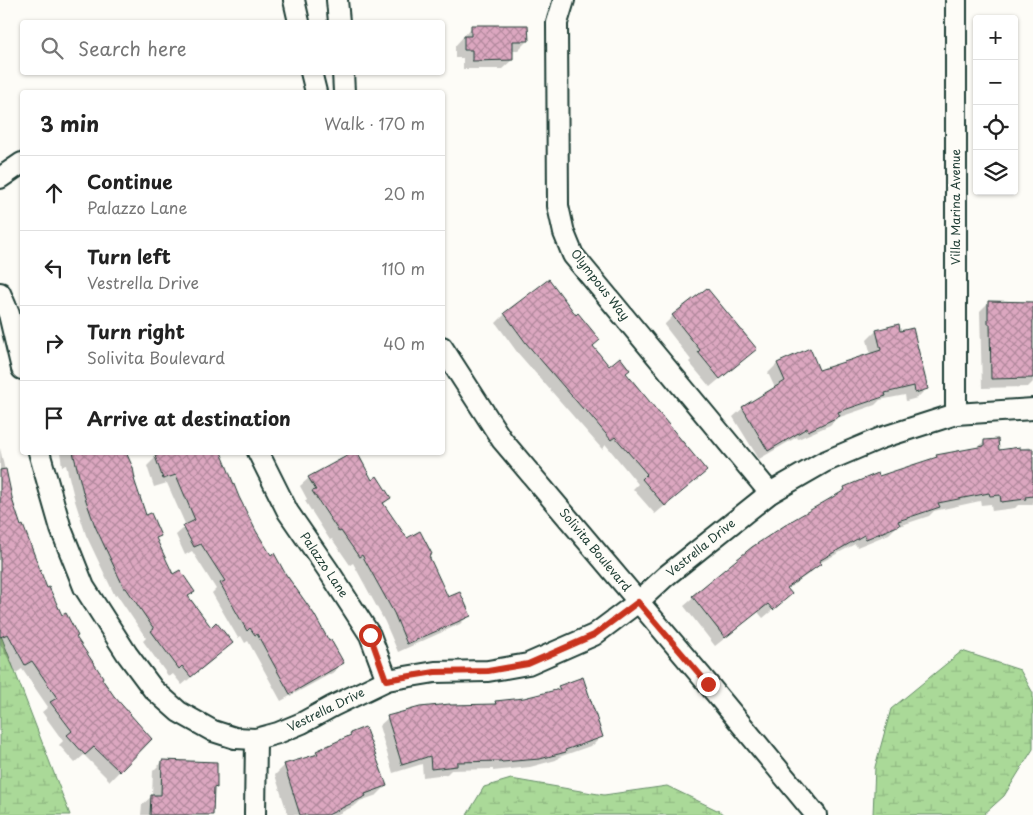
<!DOCTYPE html>
<html lang="en">
<head>
<meta charset="utf-8">
<style>
	body { margin:0; font-family:"Playpen Sans",sans-serif; background:#f2f2f2; color:#222 }
	.controls { position:absolute; right:15px; top:15px; display:grid; overflow:hidden; border-radius:5px; box-shadow:0 1px 4px #0004 }
	.controls button { width:45px; height:45px; display:grid; place-items:center; padding:0; border:0; border-bottom:1px solid #e0e0e0; background:#fff; color:#222; font:25px sans-serif }
	.stop { position:absolute; width:15px; height:15px; margin:-11px; border:4px solid #c8321e; border-radius:50%; background:#fff }
	.stop.end { background:#c8321e; border-color:#fff; box-shadow:0 1px 5px #0008 }
	.list { margin:0; padding:0; list-style:none }
	h2 { display:flex; justify-content:space-between; align-items:center; height:65px; margin:0; padding:0 20px; font-size:21px }
	h2 small { font-size:16px; font-weight:400; color:#767676 }
	.list li { display:grid; grid-template-columns:32px 1fr auto; gap:15px; align-items:center; box-sizing:border-box; height:75px; padding:0 20px; border-top:1px solid #e0e0e0 }
	.list b { display:block; font-size:19px; white-space:nowrap }
	.list p { margin:0; font-size:16px; white-space:nowrap; color:#767676 }
	.list em { font-size:16px; font-style:normal; color:#767676 }
	.icon { flex:none; width:28px; height:28px; fill:none; stroke:currentColor; stroke-width:2; stroke-linecap:round; stroke-linejoin:round }
	.map { position:relative; flex:none; width:1033px; height:815px; overflow:hidden }
	.search { position:absolute; background:#fff; box-shadow:0 1px 4px #0004; left:20px; top:20px; width:425px; height:55px; display:flex; align-items:center; gap:12px; box-sizing:border-box; padding:0 18px; border-radius:5px; color:#767676; font-size:19px }
	.panel { position:absolute; background:#fff; box-shadow:0 1px 4px #0004; left:20px; top:90px; width:425px; height:365px; border-radius:5px }
	.map>svg:first-child { display:block }
</style>
</head>
<body>
<div class="map">
<svg width="1033" height="815" viewBox="0 0 1033 815">
	<defs>
		<pattern id="wetland-marsh" width="20" height="14" patternUnits="userSpaceOnUse" patternTransform="scale(1.25)"><rect width="20" height="14" fill="#aad998"/><path d="M1 5h8M5 5V1M11 12h8M15 12V8" fill="none" stroke="#92bb84"/></pattern>
		<pattern id="building-cross-hatch" width="8" height="8" patternUnits="userSpaceOnUse" patternTransform="scale(1.25)"><rect width="8" height="8" fill="#dca7c0"/><path d="M0 0l8 8M0 8l8-8" fill="none" stroke="#b2899d"/></pattern>
	</defs>
	<rect width="100%" height="100%" fill="#fdfcf7"/>
	<filter id="ink" filterUnits="userSpaceOnUse"><feTurbulence type="fractalNoise" baseFrequency=".02" numOctaves="2"/><feDisplacementMap in="SourceGraphic" scale="10" xChannelSelector="R" yChannelSelector="G"/><feConvolveMatrix kernelMatrix="1 2 1 2 8 2 1 2 1" color-interpolation-filters="sRGB"/></filter>
	<g filter="url(#ink)">
		<g fill="url(#wetland-marsh)" stroke="#648b66">
			<polygon points="0,634 2,638 70,815 0,815"/>
			<polygon points="962,651 1020,670 1033,693 1033,749 1004,796 983,815 873,815 875,767 891,709"/>
			<polygon points="511,779 604,795 667,786 719,811 724,815 467,815 484,787"/>
		</g>
		<g fill="#0003">
			<polygon points="472,27 527,41 518,50 511,50 512,60 502,69 463,69 463,58 455,58 455,46"/>
			<polygon points="549,281 592,347 609,368 625,373 706,471 655,514 633,489 638,484 606,445 602,449 517,352 496,323 505,314"/>
			<polygon points="989,302 1033,303 1033,382 1028,387 982,388 980,311"/>
			<polygon points="673,316 755,349 710,387 689,362 691,360 664,325"/>
			<polygon points="876,331 899,332 926,389 917,398 906,401 905,395 880,400 875,405 837,418 830,425 798,439 797,437 759,459 733,417 743,408 775,388 768,373 777,364 809,350 819,372 871,355 867,340"/>
			<polygon points="984,441 998,451 1033,447 1033,505 1018,505 1015,508 992,511 991,504 981,505 980,501 934,511 929,516 896,527 889,534 857,547 855,544 820,563 810,573 787,589 781,603 763,618 758,612 715,646 684,606 753,548 835,497 845,488 934,460 937,456 977,449"/>
			<polygon points="0,448 12,503 46,590 100,679 113,696 151,739 110,781 84,755 75,763 59,745 63,741 42,712 48,707 22,669 16,673 0,644"/>
			<polygon points="60,452 119,452 134,479 145,517 159,536 155,540 173,576 193,592 188,597 222,651 182,685 173,674 169,677 143,641 146,638 117,595 115,596 86,535 75,501 66,465 62,466"/>
			<polygon points="153,452 221,452 238,497 255,531 342,663 334,672 281,701 248,641 245,643 241,636 238,638 212,593 216,589 192,551 185,555 176,535 186,526 167,483 154,487 147,466 155,458"/>
			<polygon points="309,478 372,481 390,498 383,505 406,540 428,556 448,599 469,615 460,624 398,652 385,622 353,563 350,565 332,539 330,540 305,501 307,499 300,486"/>
			<polygon points="559,687 602,736 593,745 559,757 556,760 530,767 493,771 493,769 451,770 447,774 423,777 422,764 393,773 379,726 388,718 449,706 493,705 496,702 525,699 554,691"/>
			<polygon points="351,734 386,786 377,795 360,801 356,805 336,815 288,815 275,775 285,765 312,757 317,752 346,738"/>
			<polygon points="162,762 216,787 213,790 212,815 141,815 142,805 152,796 153,771"/>
		</g>
		<g fill="url(#building-cross-hatch)" stroke="#1f3d34">
			<polygon points="471,25 528,25 529,41 513,41 513,60 472,61 472,50 464,50 464,36 471,36"/>
			<polygon points="549,279 576,315 578,313 600,340 593,346 609,366 620,357 630,370 626,373 707,471 665,506 642,479 647,474 615,437 611,440 584,408 583,409 526,343 504,313"/>
			<polygon points="707,288 757,349 720,379 698,352 700,350 672,315"/>
			<polygon points="988,301 1033,302 1033,378 991,379 990,324 988,324"/>
			<polygon points="899,324 900,331 913,328 928,389 915,393 914,386 885,393 886,396 838,412 840,416 808,431 807,428 768,451 742,407 785,381 777,363 810,348 819,370 881,350 876,330"/>
			<polygon points="998,439 999,450 1020,447 1020,449 1033,449 1033,496 1025,497 1026,499 1001,502 1000,495 990,496 989,493 938,503 940,507 898,521 900,525 866,539 864,535 819,561 821,564 787,588 792,594 773,610 768,604 725,638 692,596 752,547 793,520 845,490 844,487 878,473 879,476 937,457 936,455 984,446 984,440"/>
			<polygon points="73,452 126,452 133,468 135,479 134,479 146,515 151,513 161,536 156,538 173,574 180,570 195,592 188,596 211,627 216,622 233,643 191,677 182,666 179,669 151,631 154,629 126,588 124,588 95,526 83,492"/>
			<polygon points="166,452 221,452 239,497 256,531 271,555 274,553 285,573 314,614 329,641 331,640 344,663 290,694 257,634 255,635 250,628 247,631 220,583 225,581 201,544 194,547 183,526 195,520 176,475 163,479 155,456"/>
			<polygon points="354,452 357,452 372,480 377,476 391,498 383,503 407,538 420,531 432,554 429,556 448,597 460,592 471,616 407,644 394,613 362,555 359,557 341,531 339,532 312,491 316,490 308,477"/>
			<polygon points="6,469 13,502 21,526 23,525 47,588 49,587 62,615 66,613 78,636 76,637 103,677 102,679 114,696 152,739 120,772 94,747 85,755 67,735 72,731 50,702 57,698 32,661 25,665 8,634 0,637 0,470"/>
			<polygon points="583,677 603,737 565,750 566,752 540,759 502,762 501,761 457,762 457,766 431,769 430,756 402,765 387,716 420,707 450,704 450,705 496,704 495,701 524,698 560,689 558,686"/>
			<polygon points="365,727 387,786 365,794 366,796 328,815 300,815 284,764 318,754 316,751 351,735 350,733"/>
			<polygon points="162,760 217,762 217,788 214,787 213,815 150,815 151,795 161,795"/>
		</g>
		<g fill="none" stroke-linecap="round" stroke-linejoin="round">
			<defs>
				<g id="minor">
					<polyline points="294,0 299,22"/>
					<polyline points="337,0 339,22"/>
					<polyline points="564,0 557,23 558,206 564,233 573,255 770,493"/>
					<polyline points="956,0 956,414"/>
					<polyline points="311,72 316,92"/>
					<polyline points="343,72 344,92"/>
					<polyline points="0,178 22,163"/>
					<polyline points="0,293 9,314 22,369"/>
					<polyline points="442,347 502,440 708,684 816,815"/>
					<polyline points="39,452 61,529 84,587 127,654 153,689 179,712 213,731 235,738 256,739 278,733 302,723 333,706 387,680 435,672 488,671 528,664 594,635 638,602 666,576 770,493 824,462 881,438 956,414 1033,409"/>
					<polyline points="258,452 288,512 328,570 370,635 387,680"/>
					<polyline points="255,815 256,739"/>
				</g>
			</defs>
			<use href="#minor" stroke="#1f3d34" stroke-width="24"/>
			<use href="#minor" stroke="#fdfcf7" stroke-width="20"/>
		</g>
	</g>
	<g fill="none" stroke-linecap="round" stroke-linejoin="round" filter="url(#ink)">
		<polyline stroke="#c8321e" stroke-width="6" points="370,635 386,680 435,672 488,671 528,664 594,635 638,602 708,684"/>
	</g>
	<g text-anchor="middle" stroke-width="4.5" stroke-linejoin="round" paint-order="stroke">
		<g font-size="12" fill="#1f3d34" stroke="#fdfcf7">
			<text transform="translate(956 207) rotate(-90)" y="4">Villa Marina Avenue</text>
			<text transform="translate(600 285) rotate(52)" y="4">Olympous Way</text>
			<text transform="translate(701 548) rotate(-39)" y="4">Vestrella Drive</text>
			<text transform="translate(595 550) rotate(50)" y="4">Solivita Boulevard</text>
			<text transform="translate(324 565) rotate(56)" y="4">Palazzo Lane</text>
			<text transform="translate(326 710) rotate(-26)" y="4">Vestrella Drive</text>
		</g>
	</g>
</svg>
<div class="controls">
<button>+</button>
<button>−</button>
<button><svg class="icon" aria-label="locate" viewBox="0 0 24 24"><circle cx="12" cy="12" r="6"/><path d="M12 2v4M12 18v4M2 12h4M18 12h4"/></svg></button>
<button><svg class="icon" aria-label="layers" viewBox="0 0 24 24"><path d="M12 4l9 5-9 5-9-5zM3 14l9 5 9-5"/></svg></button>
</div>
<div class="stop" style="left:370px;top:635px"></div>
<div class="stop end" style="left:708px;top:684px"></div>
<div class="search"><svg class="icon" aria-label="search" viewBox="0 0 24 24"><circle cx="10" cy="10" r="6"/><path d="M15 15l6 6"/></svg>Search here</div>
<section class="panel">
<h2>3 min<small>Walk · 170 m</small></h2>
<ul class="list">
<li><svg class="icon" aria-label="ahead" viewBox="0 0 24 24"><path d="M12 20V5M6 11l6-6 6 6"/></svg><div><b>Continue</b><p>Palazzo Lane</p></div><em>20 m</em></li>
<li><svg class="icon" aria-label="left" viewBox="0 0 24 24"><path d="M17 20v-9H6M10 6l-5 5 5 5"/></svg><div><b>Turn left</b><p>Vestrella Drive</p></div><em>110 m</em></li>
<li><svg class="icon" aria-label="right" viewBox="0 0 24 24"><path d="M7 20v-9h11M14 6l5 5-5 5"/></svg><div><b>Turn right</b><p>Solivita Boulevard</p></div><em>40 m</em></li>
<li><svg class="icon" aria-label="arrive" viewBox="0 0 24 24"><path d="M6 21V4h12l-3 4 3 4H6"/></svg><div><b>Arrive at destination</b></div></li>
</ul>
</section>
</div>
</body>
</html>
